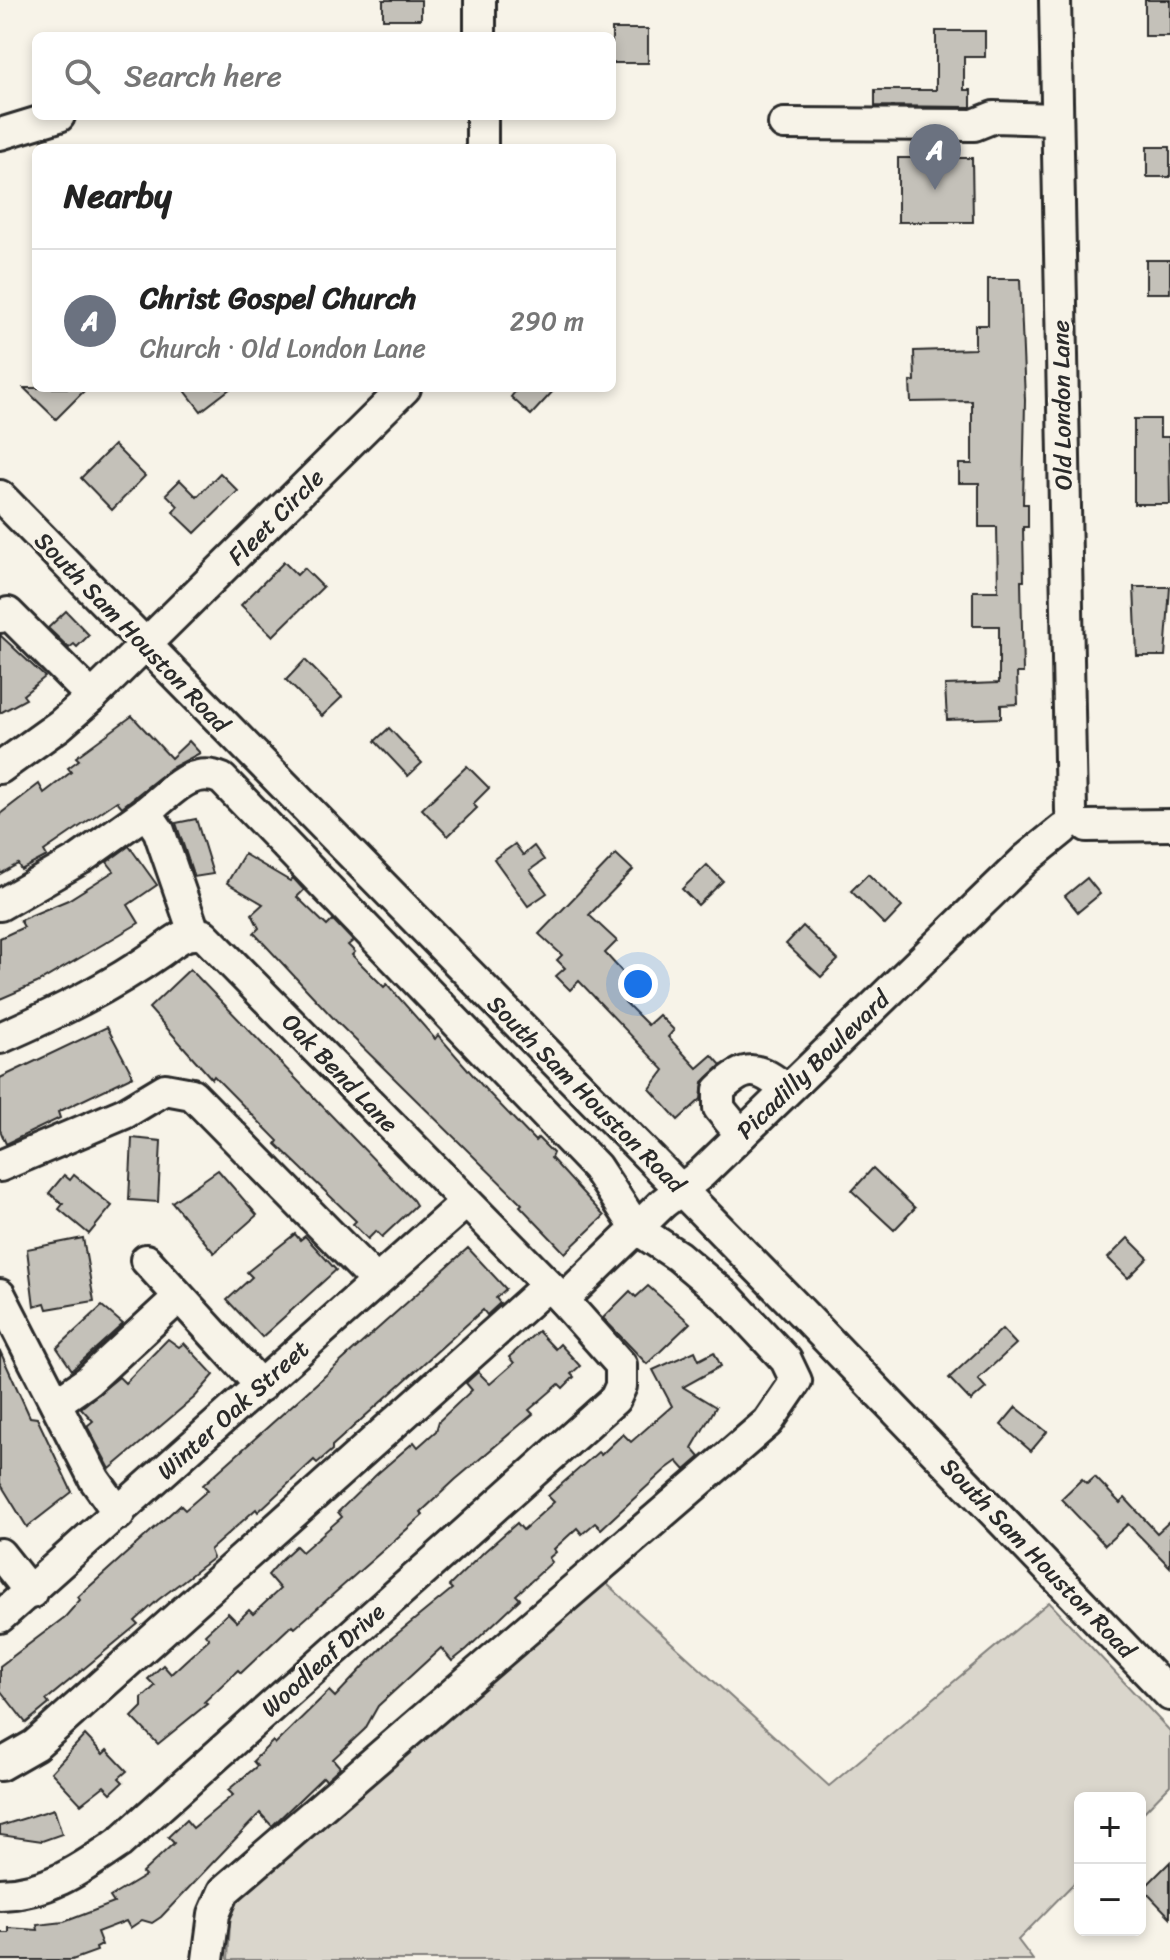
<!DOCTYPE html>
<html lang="en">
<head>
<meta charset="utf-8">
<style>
	body { margin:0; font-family:Sriracha,sans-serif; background:#f2f2f2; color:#222 }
	.controls { position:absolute; right:24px; bottom:24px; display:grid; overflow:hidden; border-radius:12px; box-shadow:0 4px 12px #0003 }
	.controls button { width:72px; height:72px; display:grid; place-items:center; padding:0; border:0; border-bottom:2px solid #e0e0e0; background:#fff; color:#222; font:40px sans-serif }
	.you { position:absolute; left:638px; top:984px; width:28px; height:28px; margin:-20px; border:6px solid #fff; border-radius:50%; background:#1a73e8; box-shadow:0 0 0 12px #1a73e833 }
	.badge { display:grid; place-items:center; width:52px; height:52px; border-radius:50%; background:#2b2b2b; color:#fff; font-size:26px; font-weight:700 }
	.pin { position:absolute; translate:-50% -66px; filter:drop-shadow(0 2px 4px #0008) }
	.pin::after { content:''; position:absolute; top:42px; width:28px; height:24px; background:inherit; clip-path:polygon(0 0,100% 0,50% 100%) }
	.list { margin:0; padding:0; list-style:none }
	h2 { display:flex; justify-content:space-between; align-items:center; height:104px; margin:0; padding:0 32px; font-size:34px }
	h2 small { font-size:26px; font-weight:400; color:#767676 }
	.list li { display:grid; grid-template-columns:52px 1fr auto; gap:24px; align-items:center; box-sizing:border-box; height:144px; padding:0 32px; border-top:2px solid #e0e0e0 }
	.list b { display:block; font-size:30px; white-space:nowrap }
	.list p { margin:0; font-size:26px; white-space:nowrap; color:#767676 }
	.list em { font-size:26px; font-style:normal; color:#767676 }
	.icon { flex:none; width:44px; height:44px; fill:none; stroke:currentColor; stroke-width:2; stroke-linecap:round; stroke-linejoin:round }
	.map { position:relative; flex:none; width:1170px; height:1960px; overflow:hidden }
	.search { position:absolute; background:#fff; box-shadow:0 4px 12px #0003; left:32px; top:32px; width:584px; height:88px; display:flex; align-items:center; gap:20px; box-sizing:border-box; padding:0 28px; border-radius:12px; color:#767676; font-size:30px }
	.panel { position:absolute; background:#fff; box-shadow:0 4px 12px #0003; left:32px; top:144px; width:584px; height:248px; border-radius:12px }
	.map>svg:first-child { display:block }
</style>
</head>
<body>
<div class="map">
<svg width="1170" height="1960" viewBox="0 0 1170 1960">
	<rect width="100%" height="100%" fill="#f7f3e8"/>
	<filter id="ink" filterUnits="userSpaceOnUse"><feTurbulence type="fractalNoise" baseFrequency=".0125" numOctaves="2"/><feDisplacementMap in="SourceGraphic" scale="16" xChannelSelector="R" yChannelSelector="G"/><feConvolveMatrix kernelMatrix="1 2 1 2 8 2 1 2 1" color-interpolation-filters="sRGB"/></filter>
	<g filter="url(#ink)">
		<polygon fill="#dad6cc" stroke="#82807c" stroke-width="2" points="596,1574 829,1786 1049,1602 1170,1731 1170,1785 1140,1816 1140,1798 1080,1798 1080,1877 1018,1940 1033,1960 228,1960 231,1904"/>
		<g fill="#c4c1b9" stroke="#2b2b2b" stroke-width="2">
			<rect x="383" y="0" width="38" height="19"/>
			<rect x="1145" y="0" width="25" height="36"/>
			<rect x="612" y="29" width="36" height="34"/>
			<polygon points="936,31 985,31 985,57 964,57 964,90 971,90 971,107 875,106 875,90 936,90"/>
			<polygon points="921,143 943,143 943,158 972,158 973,222 898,222 898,158 921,158"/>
			<rect x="1147" y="147" width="23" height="30"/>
			<rect x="1146" y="260" width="24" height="33"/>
			<polygon points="988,279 1020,279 1025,400 1023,504 1028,504 1028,527 1023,527 1024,581 1021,581 1023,673 1017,673 1018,704 1001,705 1001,718 947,720 945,685 999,683 999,626 973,626 973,591 998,591 997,527 979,527 979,483 959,483 959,464 972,464 972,401 911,402 910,382 915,381 914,351 975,349 975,325 988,325"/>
			<polygon points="24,388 87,388 56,419"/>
			<polygon points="183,388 231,388 201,411"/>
			<polygon points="518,388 556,388 531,415 511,397"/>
			<polygon points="1134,419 1160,419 1160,437 1169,437 1170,504 1134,504"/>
			<polygon points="114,445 145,476 112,510 81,478"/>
			<polygon points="220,473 238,491 195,533 173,512 178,506 166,494 180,480 197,497"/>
			<polygon points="284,562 297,575 304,568 323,587 273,636 241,605"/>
			<polygon points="1134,587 1170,587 1165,656 1137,656"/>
			<polygon points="66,611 89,635 77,647 74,644 69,648 48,628"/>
			<polygon points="0,635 45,677 23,695 26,699 0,713"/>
			<polygon points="305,660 342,697 322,716 286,680"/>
			<polygon points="132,716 171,758 189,741 200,753 171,768 122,807 117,801 44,851 47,856 21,870 18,864 0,874 0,814 39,784 44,793 71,772 68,768 79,760 76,757"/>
			<polygon points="389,728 422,763 408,776 375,741"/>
			<polygon points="467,766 489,788 473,804 477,808 448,836 422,809"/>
			<polygon points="196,819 213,874 194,877 176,823"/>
			<polygon points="515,844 523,855 534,846 544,860 530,870 547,893 528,906 494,859"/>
			<polygon points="129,846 157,885 128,905 139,923 37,983 0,999 0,938 24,927 20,920 68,900 114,871 107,862"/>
			<polygon points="244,854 290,881 293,878 304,890 297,897 327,926 333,920 353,941 348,945 355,952 352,955 384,987 387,984 435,1039 438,1035 485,1089 535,1141 538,1138 553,1153 551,1158 604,1216 565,1253 520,1206 522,1204 336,1021 254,933 259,928 252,914 263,904 227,883"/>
			<polygon points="616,854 633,870 589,915 617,941 605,953 639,990 625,1002 648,1025 659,1015 674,1030 668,1037 697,1068 712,1055 721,1065 703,1082 701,1099 678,1120 650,1089 664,1070 579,981 570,990 556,976 565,968 557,960 562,955 539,934"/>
			<polygon points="707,865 723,881 698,905 682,889"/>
			<polygon points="868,874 902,907 885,925 851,891"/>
			<polygon points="1087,878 1100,894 1078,912 1065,896"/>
			<polygon points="803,926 838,960 821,977 786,944"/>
			<polygon points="190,969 413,1200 416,1205 382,1237 376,1231 368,1239 353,1224 356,1221 276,1144 278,1141 214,1076 212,1079 149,1008"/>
			<polygon points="107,1027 133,1076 58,1112 60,1118 6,1144 0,1130 0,1078"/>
			<polygon points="132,1138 161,1141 158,1202 129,1200"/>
			<polygon points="873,1168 915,1208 894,1230 852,1191"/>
			<polygon points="218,1170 257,1215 214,1253 172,1202"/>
			<polygon points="64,1175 70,1180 74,1175 112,1206 89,1234 59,1209 63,1204 49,1193"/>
			<polygon points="295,1234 300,1240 305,1236 336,1270 262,1337 227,1300 252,1277 247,1272"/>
			<polygon points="83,1238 94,1301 47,1309 45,1303 34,1306 27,1249"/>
			<polygon points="1128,1238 1148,1258 1128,1278 1108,1258"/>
			<polygon points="468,1248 506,1289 496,1298 500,1303 487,1315 483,1310 332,1446 332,1450 317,1463 314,1460 258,1512 256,1509 210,1550 213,1558 158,1600 135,1621 138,1624 46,1700 49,1704 26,1723 0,1690 0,1666 65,1617 80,1600 78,1597 180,1505 185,1510 208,1490 203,1485"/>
			<polygon points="648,1286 690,1323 647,1364 603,1318 630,1291 636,1297"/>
			<polygon points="102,1306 123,1324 72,1370 57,1348"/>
			<polygon points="1002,1329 1016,1344 978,1379 986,1388 971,1401 949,1378"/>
			<polygon points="538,1331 555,1349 560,1344 580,1366 571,1374 574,1377 563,1388 559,1384 529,1410 533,1414 455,1480 421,1512 423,1515 295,1628 292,1625 241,1673 238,1670 204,1702 207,1704 158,1744 132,1717 142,1707 142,1698 155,1686 148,1679 163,1665 171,1674 209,1639 205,1634 228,1613 237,1622 249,1610 253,1614 280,1589 268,1575 282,1559 296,1546 302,1552 342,1517 338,1512 377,1474 414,1442 418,1447 436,1431 439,1421 472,1390 466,1383 478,1372 490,1384 514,1363 509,1357"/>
			<polygon points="168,1339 179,1347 184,1343 214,1375 195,1397 110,1469 87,1426 93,1421 81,1408 119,1377 125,1383"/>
			<polygon points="0,1351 30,1417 37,1418 72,1492 27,1527 0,1483"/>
			<polygon points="695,1351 699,1360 714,1352 721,1366 683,1387 716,1407 692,1448 700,1457 685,1470 677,1461 666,1469 601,1529 595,1523 582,1534 577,1528 554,1549 556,1552 549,1558 552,1562 516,1595 520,1599 467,1649 452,1661 441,1648 378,1706 365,1729 333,1759 340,1767 326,1780 323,1777 272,1826 260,1813 161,1917 152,1923 142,1920 130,1928 126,1921 97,1932 102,1945 96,1948 97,1951 72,1960 0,1960 0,1933 9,1933 9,1928 38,1930 37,1925 64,1922 114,1903 110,1897 145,1876 142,1873 174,1843 168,1837 186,1820 193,1828 233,1795 228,1790 257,1766 253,1761 273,1741 275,1744 329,1691 335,1697 387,1642 452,1589 449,1586 485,1551 517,1523 523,1530 554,1502 548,1496 598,1452 601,1455 623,1434 631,1442 672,1406 653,1370"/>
			<polygon points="1016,1407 1047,1432 1031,1451 1001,1425"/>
			<polygon points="1095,1477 1120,1503 1125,1498 1157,1533 1170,1521 1170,1567 1128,1524 1105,1545 1061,1499 1082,1479 1087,1484"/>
			<polygon points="85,1735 103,1754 107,1750 127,1771 119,1778 123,1782 111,1793 104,1786 81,1804 51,1772"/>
			<polygon points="54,1809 62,1834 42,1841 0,1835 0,1826"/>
			<polygon points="1170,1862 1170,1917 1143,1889"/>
		</g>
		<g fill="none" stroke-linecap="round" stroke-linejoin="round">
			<defs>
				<g id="minor">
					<polyline points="480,0 480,36"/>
					<polyline points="1055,0 1071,811"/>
					<polyline points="482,116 482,148"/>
					<polyline points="784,124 974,125 994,117 1055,119"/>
					<polyline points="0,134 59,116"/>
					<polyline points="0,496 802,1313 1170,1695"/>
					<polyline points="0,617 8,613 92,697"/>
					<polyline points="0,768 60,725 92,697 405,388"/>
					<polyline points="1087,826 1170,825"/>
					<polyline points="0,905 80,859 146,812"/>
					<path d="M194,932L159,831L146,812C170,793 191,765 222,779L596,1167L637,1229L678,1256L728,1298L786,1360L796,1381L768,1422L224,1891L214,1914L208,1960"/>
					<path d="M0,1038C57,1013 109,988 160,952C174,942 185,930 204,935L563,1300L621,1365V1386L615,1399L119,1843C81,1869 48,1893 0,1894"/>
					<path d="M741,1135L719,1108V1090C747,1063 758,1067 786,1089"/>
					<polyline points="0,1166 125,1113 165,1089 192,1094 376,1281"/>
					<polyline points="146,1260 261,1386"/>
					<polyline points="0,1295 95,1480 119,1514"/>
					<polyline points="563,1300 663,1203 701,1174 1026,859 1063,829"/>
					<polyline points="56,1403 88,1381 179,1297"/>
					<polyline points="0,1554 31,1593"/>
					<polyline points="0,1617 466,1202"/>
					<polyline points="0,1765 35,1745 548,1285"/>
				</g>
			</defs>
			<use href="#minor" stroke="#2b2b2b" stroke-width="36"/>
			<use href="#minor" stroke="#f7f3e8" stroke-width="30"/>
		</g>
	</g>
	<g text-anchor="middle" stroke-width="7" stroke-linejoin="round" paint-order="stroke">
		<g font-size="24" fill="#2b2b2b" stroke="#f7f3e8">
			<text transform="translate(1062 405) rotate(-91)" y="8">Old London Lane</text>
			<text transform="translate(276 517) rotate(-45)" y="8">Fleet Circle</text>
			<text transform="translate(132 632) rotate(46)" y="8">South Sam Houston Road</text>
			<text transform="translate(813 1065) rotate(-44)" y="8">Picadilly Boulevard</text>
			<text transform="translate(340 1073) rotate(46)" y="8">Oak Bend Lane</text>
			<text transform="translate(586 1094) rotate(45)" y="8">South Sam Houston Road</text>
			<text transform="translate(233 1410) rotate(-42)" y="8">Winter Oak Street</text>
			<text transform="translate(1038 1558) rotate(46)" y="8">South Sam Houston Road</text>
			<text transform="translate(323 1660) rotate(-42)" y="8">Woodleaf Drive</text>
		</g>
	</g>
</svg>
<div class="controls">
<button>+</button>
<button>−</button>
</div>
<div class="you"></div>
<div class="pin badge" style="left:935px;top:190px;background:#6b7280">A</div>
<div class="search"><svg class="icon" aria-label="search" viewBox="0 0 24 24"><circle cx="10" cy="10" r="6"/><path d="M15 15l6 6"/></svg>Search here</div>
<section class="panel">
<h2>Nearby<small></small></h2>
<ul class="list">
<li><span class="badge" style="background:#6b7280">A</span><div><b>Christ Gospel Church</b><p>Church · Old London Lane</p></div><em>290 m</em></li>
</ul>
</section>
</div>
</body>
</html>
